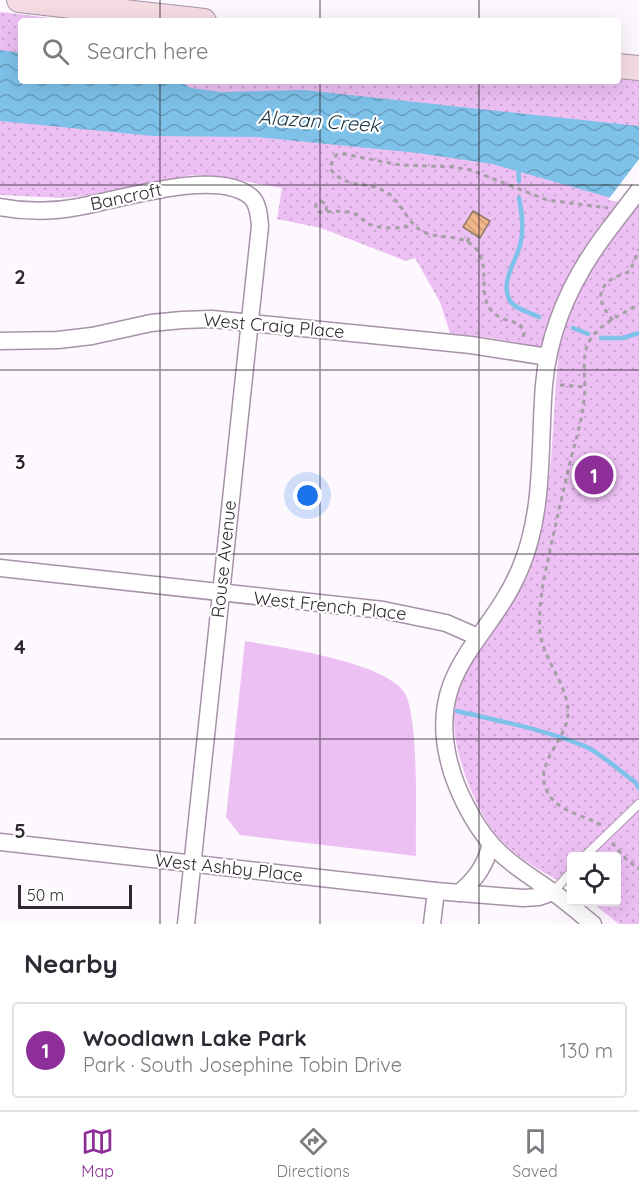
<!DOCTYPE html>
<html lang="en">
<head>
<meta charset="utf-8">
<style>
	body { margin:0; font-family:Quicksand,sans-serif; background:#f7f7f7; color:#2b2b33 }
	.controls { position:absolute; right:18px; bottom:18px; display:grid; overflow:hidden; border-radius:6px; box-shadow:0 6px 24px #0002 }
	.controls button { width:54px; height:54px; display:grid; place-items:center; padding:0; border:0; border-bottom:2px solid #e1e1e2; background:#fff; color:#2b2b33; font:30px sans-serif }
	.scale { position:absolute; left:18px; bottom:15px; width:114px; box-sizing:border-box; padding-left:6px; border:3px solid #302831; border-top:0; font-size:16px; line-height:21px; white-space:nowrap; color:#302831; -webkit-text-stroke:4px #fff; paint-order:stroke }
	.you { position:absolute; left:308px; top:496px; width:21px; height:21px; margin:-15px; border:4px solid #fff; border-radius:50%; background:#1a73e8; box-shadow:0 0 0 9px #1a73e833 }
	.badge { display:grid; place-items:center; width:39px; height:39px; border-radius:50%; background:#8e2e98; color:#fff; font-size:20px; font-weight:700 }
	.pin { position:absolute; translate:-50% -50%; border:3px solid #fff; box-shadow:0 2px 6px #0006 }
	.list { margin:0; padding:0; list-style:none }
	h2 { display:flex; justify-content:space-between; align-items:center; height:78px; margin:0; padding:0 24px; font-size:26px }
	h2 small { font-size:20px; font-weight:400; color:#7c7c81 }
	.list li { display:grid; grid-template-columns:39px 1fr auto; gap:18px; align-items:center; box-sizing:border-box; height:96px; margin:0 12px 12px; padding:0 12px; border:2px solid #e1e1e2; border-radius:6px }
	.list b { display:block; font-size:22px; white-space:nowrap }
	.list p { margin:0; font-size:20px; white-space:nowrap; color:#7c7c81 }
	.list em { font-size:20px; font-style:normal; color:#7c7c81 }
	.icon { flex:none; width:33px; height:33px; fill:none; stroke:currentColor; stroke-width:2; stroke-linecap:round; stroke-linejoin:round }
	.map { position:relative; flex:none; width:639px; height:924px; overflow:hidden }
	.search { position:absolute; background:#fff; box-shadow:0 6px 24px #0002; left:18px; right:18px; top:18px; height:66px; display:flex; align-items:center; gap:15px; box-sizing:border-box; padding:0 21px; border-radius:6px; color:#7c7c81; font-size:22px }
	.sheet { height:186px; background:#fff }
	nav { display:flex; justify-content:space-around; align-items:center; box-sizing:border-box; height:84px; border-top:2px solid #e1e1e2; background:#fff; font-size:16px; color:#7c7c81 }
	nav a { display:grid; justify-items:center; gap:3px }
	nav .on { color:#8e2e98 }
	.map>svg:first-child { display:block }
</style>
</head>
<body>
<div class="map">
<svg width="639" height="924" viewBox="0 0 639 924">
	<defs>
		<pattern id="park-dots" width="8" height="8" patternUnits="userSpaceOnUse" patternTransform="scale(1.5)"><rect width="8" height="8" fill="#edc0f4"/><path d="M2 2h.1M6 6h.1" fill="none" stroke="#cca5d2" stroke-width="1.8" stroke-linecap="round"/></pattern>
		<pattern id="water-waves" width="16" height="10" patternUnits="userSpaceOnUse" patternTransform="scale(1.5)"><rect width="16" height="10" fill="#7ec2ea"/><path d="M0 5q4-4 8 0t8 0" fill="none" stroke="#689ebe"/></pattern>
		<pattern id="building-back-hatch" width="6" height="6" patternUnits="userSpaceOnUse" patternTransform="scale(1.5)"><rect width="6" height="6" fill="#f1b78a"/><path d="M-1 5l2 2M0 0l6 6M5-1l2 2" fill="none" stroke="#cf9d78"/></pattern>
	</defs>
	<rect width="100%" height="100%" fill="#fdf8fd"/>
	<path fill="url(#park-dots)" d="M0,12L75,21H21V81H618V79L639,81V924H619L591,902H616V856H572L571,888C547,874 520,861 500,839C474,811 444,734 457,696C468,663 491,634 509,605C515,597 522,588 526,579C532,567 535,552 538,539C554,480 552,419 558,359L528,345L492,338L450,333L440,302L415,258L406,261L321,228L277,219L282,188L215,176L192,175L84,196L62,198L0,195Z"/>
	<path fill="#edc0f4" d="M245,641C280,647 384,662 404,692C420,717 415,822 416,856L240,835L226,817Z"/>
	<polygon fill="url(#water-waves)" points="0,50 21,53 21,81 179,81 191,88 221,92 304,90 639,126 639,202 608,197 492,164 418,153 257,137 153,136 0,121"/>
	<polygon fill="#fdf8fd" points="639,159 639,205 608,200"/>
	<g fill="none" stroke-linecap="round" stroke-linejoin="round">
		<g stroke="#7ec2ea" stroke-width="4.5">
			<polyline points="518,165 519,181"/>
			<path d="M519,198C522,213 524,227 521,241C518,260 499,280 510,301C515,309 531,313 539,317"/>
			<polyline points="573,328 588,334"/>
			<polyline points="601,338 623,338 639,333"/>
			<path d="M457,711C499,721 542,729 582,745C597,750 621,772 635,782L639,788"/>
		</g>
	</g>
	<polygon fill="url(#building-back-hatch)" stroke="#917a68" stroke-width="1.5" points="473,211 490,221 480,238 463,227"/>
	<g fill="none" stroke-linecap="round" stroke-linejoin="round">
		<defs>
			<g id="lane">
				<polyline points="585,856 639,804"/>
				<polyline points="553,892 572,871"/>
			</g>
			<g id="street">
				<path d="M0,207C26,212 52,212 78,207C120,200 215,168 250,196C259,203 259,217 260,226L186,924"/>
				<polyline points="0,341 58,340 92,336 151,323 182,320 212,319 471,345 548,357"/>
				<polyline points="0,568 383,610 446,623 478,637"/>
				<polyline points="0,842 436,891 523,898 539,897 553,892"/>
				<path d="M459,893C476,879 485,866 491,844"/>
				<polyline points="432,924 436,891"/>
				<path d="M593,924C579,913 565,900 550,890C530,876 510,864 493,846C473,824 454,786 448,757C428,669 491,639 520,569C545,511 539,445 544,385C549,327 575,273 610,228"/>
			</g>
			<g id="secondary">
				<polyline points="19,0 204,21"/>
				<polyline points="618,66 639,68"/>
			</g>
		</defs>
		<use href="#lane" stroke="#a693a8" stroke-width="10"/>
		<use href="#street" stroke="#a693a8" stroke-width="19"/>
		<use href="#secondary" stroke="#a693a8" stroke-width="26"/>
		<g stroke="#a59fa6" stroke-width="3" stroke-dasharray="4.5 4.5" stroke-linecap="butt">
			<path d="M326,211L327,205L321,201L316,204V208L319,212C327,212 344,210 352,213C359,215 363,221 369,224C380,229 402,229 413,225"/>
			<polyline points="467,242 472,233"/>
			<path d="M613,320C603,309 594,294 608,282C614,276 623,275 630,271L639,249"/>
			<path d="M523,337L524,333L520,324C513,322 504,320 498,316C473,300 493,269 476,249C463,233 441,240 424,232C407,225 403,202 386,192C367,180 349,190 332,171L330,166L336,155L344,154L400,165L453,167L471,170L547,200L608,208"/>
			<polyline points="560,385 585,387"/>
			<path d="M601,825C584,815 558,812 548,793C531,764 568,740 568,713C568,684 543,660 540,632C538,607 543,583 548,560C555,526 563,492 571,458C576,439 582,420 584,400C587,382 580,358 589,342C598,324 623,314 639,304"/>
			<polyline points="612,843 627,860 639,869"/>
		</g>
		<use href="#lane" stroke="#fff" stroke-width="8"/>
		<use href="#street" stroke="#fff" stroke-width="16"/>
		<use href="#secondary" stroke="#f5dce3" stroke-width="24"/>
		<defs>
			<polyline id="street-bridge" points="610,228 639,190"/>
		</defs>
		<use href="#street-bridge" stroke="#a693a8" stroke-width="19" stroke-linecap="butt"/>
		<use href="#street-bridge" stroke="#fff" stroke-width="16"/>
	</g>
	<path fill="none" stroke="#302831" stroke-width="1.5" stroke-opacity="0.55" d="M160,0V21M320,0V21M479,0V21M160,81V924M320,81V924M479,81V924M0,185H639M0,370H639M0,554H639M0,739H639"/>
	<g text-anchor="middle" stroke-width="4.5" stroke-linejoin="round" paint-order="stroke">
		<g font-size="18" fill="#302831" stroke="#fff">
			<text transform="translate(126 197) rotate(-12)" y="6">Bancroft</text>
			<text transform="translate(274 326) rotate(5)" y="6">West Craig Place</text>
			<text transform="translate(224 559) rotate(-84)" y="6">Rouse Avenue</text>
			<text transform="translate(330 606) rotate(6)" y="6">West French Place</text>
			<text transform="translate(229 868) rotate(6)" y="6">West Ashby Place</text>
		</g>
		<g font-size="20" font-style="italic" fill="#153345" stroke="#fff">
			<text transform="translate(319 121) rotate(4)" y="7">Alazan Creek</text>
		</g>
	</g>
	<g font-size="20" text-anchor="middle" font-weight="bold" fill="#302831" stroke="#fff" stroke-width="4.5" stroke-linejoin="round" paint-order="stroke">
		<text x="20" y="284">2</text>
		<text x="20" y="469">3</text>
		<text x="20" y="654">4</text>
		<text x="20" y="838">5</text>
	</g>
</svg>
<div class="controls">
<button><svg class="icon" aria-label="locate" viewBox="0 0 24 24"><circle cx="12" cy="12" r="6"/><path d="M12 2v4M12 18v4M2 12h4M18 12h4"/></svg></button>
</div>
<div class="scale">50 m</div>
<div class="you"></div>
<div class="pin badge" style="left:594px;top:475px">1</div>
<div class="search"><svg class="icon" aria-label="search" viewBox="0 0 24 24"><circle cx="10" cy="10" r="6"/><path d="M15 15l6 6"/></svg>Search here</div>
</div>
<section class="sheet">
<h2>Nearby<small></small></h2>
<ul class="list">
<li><span class="badge">1</span><div><b>Woodlawn Lake Park</b><p>Park · South Josephine Tobin Drive</p></div><em>130 m</em></li>
</ul>
</section>
<nav>
<a class="on"><svg class="icon" aria-label="map" viewBox="0 0 24 24"><path d="M3 6l6-2 6 2 6-2v14l-6 2-6-2-6 2zM9 4v14M15 6v14"/></svg>Map</a>
<a><svg class="icon" aria-label="directions" viewBox="0 0 24 24"><path d="M12 3l9 9-9 9-9-9zM9 14v-3h6M13 9l2 2-2 2"/></svg>Directions</a>
<a><svg class="icon" aria-label="saved" viewBox="0 0 24 24"><path d="M7 4h10v16l-5-4-5 4z"/></svg>Saved</a>
</nav>
</body>
</html>
